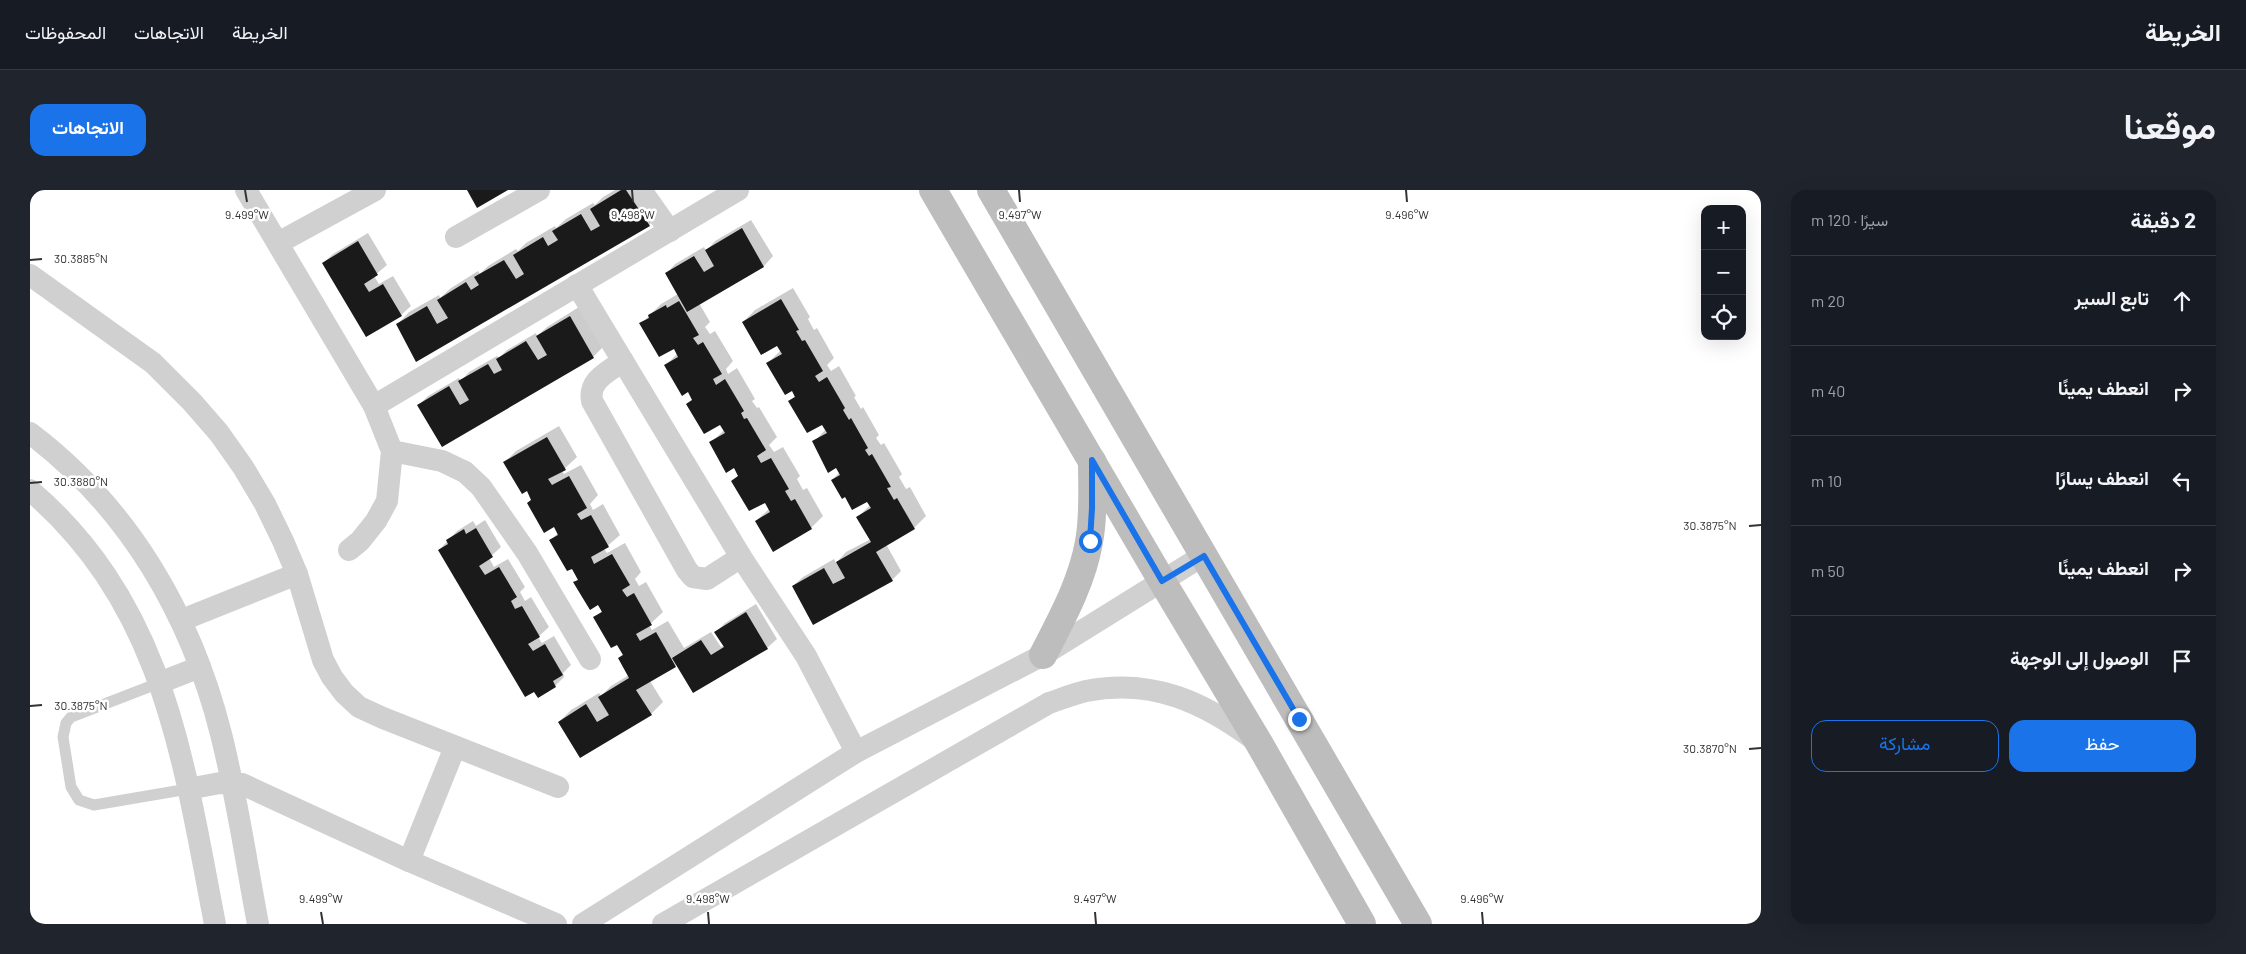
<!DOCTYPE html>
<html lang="ar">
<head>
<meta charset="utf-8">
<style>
	body { margin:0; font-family:Barlow,Vazirmatn,sans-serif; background:#20242c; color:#f1f3f6; direction:rtl }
	.controls { position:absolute; right:15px; top:15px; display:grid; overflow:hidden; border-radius:10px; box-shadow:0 5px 20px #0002 }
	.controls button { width:45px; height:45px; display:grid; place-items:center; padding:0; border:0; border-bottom:1px solid #363941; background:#171b24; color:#f1f3f6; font:25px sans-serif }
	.stop { position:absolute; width:15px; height:15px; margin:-11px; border:4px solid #1a73e8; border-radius:50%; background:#fff }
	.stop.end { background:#1a73e8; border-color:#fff; box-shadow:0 1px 5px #0008 }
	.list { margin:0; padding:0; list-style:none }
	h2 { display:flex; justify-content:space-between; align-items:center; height:65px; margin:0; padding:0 20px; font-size:21px }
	h2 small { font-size:16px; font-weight:400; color:#9ea1a6 }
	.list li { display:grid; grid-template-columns:32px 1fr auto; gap:15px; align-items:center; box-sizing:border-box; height:90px; padding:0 20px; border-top:1px solid #363941 }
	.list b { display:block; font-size:19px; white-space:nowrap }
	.list em { font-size:16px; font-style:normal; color:#9ea1a6 }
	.actions { display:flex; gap:10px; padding:15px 20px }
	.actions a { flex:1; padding:11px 0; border:1px solid #1a73e8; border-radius:15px; text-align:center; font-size:18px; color:#1a73e8 }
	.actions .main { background:#1a73e8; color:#fff }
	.icon { flex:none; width:28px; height:28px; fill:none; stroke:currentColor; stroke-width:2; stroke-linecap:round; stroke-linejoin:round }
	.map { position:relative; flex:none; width:1731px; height:734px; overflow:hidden; direction:ltr; border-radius:15px }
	header { display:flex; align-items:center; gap:30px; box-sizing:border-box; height:70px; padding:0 25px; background:#171b24; border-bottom:1px solid #363941 }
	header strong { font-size:24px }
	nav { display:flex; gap:28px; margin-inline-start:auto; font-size:18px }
	.intro { display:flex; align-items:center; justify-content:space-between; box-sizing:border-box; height:120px; padding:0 30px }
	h1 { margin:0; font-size:35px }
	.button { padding:12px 22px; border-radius:15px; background:#1a73e8; color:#fff; font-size:18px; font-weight:700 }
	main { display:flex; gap:30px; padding:0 30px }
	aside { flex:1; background:#171b24; border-radius:15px; box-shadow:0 5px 20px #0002 }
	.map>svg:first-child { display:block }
</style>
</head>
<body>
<header>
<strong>الخريطة</strong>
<nav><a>الخريطة</a><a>الاتجاهات</a><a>المحفوظات</a></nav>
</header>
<div class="intro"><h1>موقعنا</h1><a class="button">الاتجاهات</a></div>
<main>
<aside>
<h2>2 دقيقة<small>سيرًا · 120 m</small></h2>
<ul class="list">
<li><svg class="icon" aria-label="ahead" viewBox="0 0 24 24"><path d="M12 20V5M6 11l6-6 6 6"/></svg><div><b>تابع السير</b></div><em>20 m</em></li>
<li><svg class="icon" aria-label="right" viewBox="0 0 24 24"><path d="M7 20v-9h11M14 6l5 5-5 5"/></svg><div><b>انعطف يمينًا</b></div><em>40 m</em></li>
<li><svg class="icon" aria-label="left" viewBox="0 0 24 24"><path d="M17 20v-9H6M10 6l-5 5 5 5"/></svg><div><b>انعطف يسارًا</b></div><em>10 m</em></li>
<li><svg class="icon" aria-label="right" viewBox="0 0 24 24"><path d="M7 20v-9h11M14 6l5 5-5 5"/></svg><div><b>انعطف يمينًا</b></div><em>50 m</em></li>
<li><svg class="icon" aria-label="arrive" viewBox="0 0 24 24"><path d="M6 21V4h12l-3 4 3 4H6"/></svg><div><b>الوصول إلى الوجهة</b></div></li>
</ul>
<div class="actions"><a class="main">حفظ</a><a>مشاركة</a></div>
</aside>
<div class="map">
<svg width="1731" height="734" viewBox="0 0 1731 734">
	<rect width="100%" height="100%" fill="#fff"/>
	<g fill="#0003">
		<polygon points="585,0 615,0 631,24 619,35 386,170 368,134 379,122 409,105 410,108 421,98 448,81 450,84 458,76 486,59 488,61 496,53 525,36 526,38 536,29 563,13 565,15 573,7"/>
		<polygon points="721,30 743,66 734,76 669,113 680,132 675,137 680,144 685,141 703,171 696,179 698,184 707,178 725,209 722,211 727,218 729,217 747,247 739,255 744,262 753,257 770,286 767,289 773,300 777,298 793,326 781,338 726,331 740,318 735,311 703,291 709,285 705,277 681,253 694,240 690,233 658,214 663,209 658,200 635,176 648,163 644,158 611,134 631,114 648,104 636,84 645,74 674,57 676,61 685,51"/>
		<polygon points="338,43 357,75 344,86 349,94 363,86 381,116 371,125 336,145 293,73 303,64"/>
		<polygon points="763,98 780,127 778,129 784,140 787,138 804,168 797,175 801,181 809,176 826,206 824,207 831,219 833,217 849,245 846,248 851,255 854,253 872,284 869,287 876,299 880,297 896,326 884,338 856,354 871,381 862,390 784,433 763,396 773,387 804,369 806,373 816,362 841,349 828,327 840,315 838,310 815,306 802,290 810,282 807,277 798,281 784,252 796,239 793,233 760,211 766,205 762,200 738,173 751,160 747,154 713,132 725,120"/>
		<polygon points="549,117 573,157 563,167 413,255 389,215 398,206 429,188 431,191 439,182 467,166 469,168 477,160 506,143 507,146 517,137"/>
		<polygon points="529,236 547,267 532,281 534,284 551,275 568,305 560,314 563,320 573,314 590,345 574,359 577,363 595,353 611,382 605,389 609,396 616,392 633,422 619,435 622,440 638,431 654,458 681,442 691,457 694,455 686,442 695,433 726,414 747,449 737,458 663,501 648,474 620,491 633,512 621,524 551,567 529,532 541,520 569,503 571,506 581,496 599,485 589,468 593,464 587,453 565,427 573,420 569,414 545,393 549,388 520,351 528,343 524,336 498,313 502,309 497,300 475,272 486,261"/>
		<polygon points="455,330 471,357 459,368 464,377 478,369 495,397 490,402 495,411 501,407 519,437 508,447 512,453 524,446 541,475 533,483 534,487 525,496 409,360 427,341 443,331 446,336"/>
	</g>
	<g fill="#1a1a1a">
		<polygon points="437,0 478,0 447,18"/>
		<polygon points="591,0 596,0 620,36 386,172 366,134 397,116 407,134 418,128 407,110 436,92 441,100 449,95 444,87 474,70 486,89 494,84 483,65 513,47 518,56 528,50 522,41 551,24 561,41 570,36 560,19"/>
		<polygon points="712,38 734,77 657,122 635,83 664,66 674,82 684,76 675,60"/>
		<polygon points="328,51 348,85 334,94 339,102 353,94 372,126 336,147 292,73"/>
		<polygon points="751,109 769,140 766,141 772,151 775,150 793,181 785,186 789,192 797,187 815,218 813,220 819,230 821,228 838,258 835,260 839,266 842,264 861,297 857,298 864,310 867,308 885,339 846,362 863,391 783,435 762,396 794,378 803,394 815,388 806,372 841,352 826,327 841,318 837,312 822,320 815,307 812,309 801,290 810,285 806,278 798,283 782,251 797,243 792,235 777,243 758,211 765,207 762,201 755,205 736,173 752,164 747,156 731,165 712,132"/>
		<polygon points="649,111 669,145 663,148 668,155 673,152 692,184 683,189 686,195 695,189 714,221 711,223 714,229 717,228 736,260 727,266 731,273 741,268 759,299 755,301 761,311 765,309 782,339 743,362 725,331 740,322 735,313 719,321 701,291 708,286 704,278 696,283 679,252 695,243 690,235 674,244 656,214 662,210 658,202 652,206 634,175 648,167 644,159 629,167 609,133 619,128 618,125 636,115 637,118"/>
		<polygon points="540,126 564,168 412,257 387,215 419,196 430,215 439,210 428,191 458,174 464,184 472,180 466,169 496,151 508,170 517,165 506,146"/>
		<polygon points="517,247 536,280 518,289 522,295 539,286 557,318 547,324 551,330 561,325 579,357 561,367 564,374 582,364 600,395 592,400 597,407 604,403 622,435 606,444 610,451 626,442 646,477 606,500 622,525 550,568 528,532 556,514 567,532 579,525 568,507 599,488 588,468 593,465 587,455 581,458 563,427 572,422 568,415 560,420 543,392 548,390 542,379 537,381 519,350 528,345 524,337 514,343 497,313 501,310 497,301 492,304 473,272"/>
		<polygon points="446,338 463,367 449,376 455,385 469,377 487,407 481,411 485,419 492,416 510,447 498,454 503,461 515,454 533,485 523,491 526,497 508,508 504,502 495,507 408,360 418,354 416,350 434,339 436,344"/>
		<polygon points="716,422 738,459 663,503 642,468 671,450 681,465 694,457 684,442"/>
	</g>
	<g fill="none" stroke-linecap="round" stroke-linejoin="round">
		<polyline stroke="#d0d0d0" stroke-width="11" points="129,493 41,527 36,533 33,547 41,597 49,610 64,615 158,599"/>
		<g stroke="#d0d0d0" stroke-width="22">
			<polyline points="216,0 344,216 362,261 357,311 346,331 330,351 319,360"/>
			<polyline points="611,0 640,41"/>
			<polyline points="426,47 509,0"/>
			<polyline points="248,53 345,0"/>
			<polyline points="0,85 123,173 162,212 189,243 213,277 235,314 253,351 267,384 293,470 302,487 314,503 329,517 353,528 528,597"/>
			<polyline points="547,95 711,367 776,466 826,562"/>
			<path d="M593,171C578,182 558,190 562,211L657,380L663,387L677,389L711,367"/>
			<polyline points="344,216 708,0"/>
			<path d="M0,243C99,318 161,425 191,544C207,607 216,671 228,734"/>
			<polyline points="362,261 412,271 435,282 451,297 497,363 560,469"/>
			<path d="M0,300C135,416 153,570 185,734"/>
			<polyline points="152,430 267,384"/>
			<polyline points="129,493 170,477"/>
			<polyline points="158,599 190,593 212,594 379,671 526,734"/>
			<polyline points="379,671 425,557"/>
			<polyline points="553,734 826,562 1013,465 1174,365"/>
			<path d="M633,734L1019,513C1031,509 1043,504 1056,501C1122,488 1174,512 1226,551"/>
		</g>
		<g stroke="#bdbdbd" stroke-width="28">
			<polyline points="903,0 1132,391 1229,553 1332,734"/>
			<polyline points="961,0 1388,734"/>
			<path d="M1013,465C1032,428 1052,392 1059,352C1064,325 1062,298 1062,271"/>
		</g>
	</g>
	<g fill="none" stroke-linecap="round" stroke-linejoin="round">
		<polyline stroke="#1a73e8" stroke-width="6" points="1060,351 1062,318 1062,270 1132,391 1174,366 1269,529"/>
	</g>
	<path fill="none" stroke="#333" stroke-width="2" d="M215,0L217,12M602,0L603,12M989,0L990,12M1376,0L1377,12M0,70L12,69M0,293L12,292M1719,336L1731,335M0,516L12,515M1719,559L1731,558M291,722L293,734M678,722L679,734M1065,722L1066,734M1452,722L1453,734"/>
	<g font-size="12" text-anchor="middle" fill="#333" stroke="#fff" stroke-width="5" stroke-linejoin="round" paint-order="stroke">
		<text x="217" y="29">9.499°W</text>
		<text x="603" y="29">9.498°W</text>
		<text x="990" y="29">9.497°W</text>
		<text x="1377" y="29">9.496°W</text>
		<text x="51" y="73">30.3885°N</text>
		<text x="51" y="296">30.3880°N</text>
		<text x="1680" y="340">30.3875°N</text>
		<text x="51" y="520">30.3875°N</text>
		<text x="1680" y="563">30.3870°N</text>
		<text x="291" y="713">9.499°W</text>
		<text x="678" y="713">9.498°W</text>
		<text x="1065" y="713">9.497°W</text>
		<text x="1452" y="713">9.496°W</text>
	</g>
</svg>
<div class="controls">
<button>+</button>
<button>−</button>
<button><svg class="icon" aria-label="locate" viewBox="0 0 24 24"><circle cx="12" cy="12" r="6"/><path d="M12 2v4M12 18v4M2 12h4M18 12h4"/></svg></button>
</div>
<div class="stop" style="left:1060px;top:351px"></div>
<div class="stop end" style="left:1269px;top:529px"></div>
</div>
</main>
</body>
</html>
